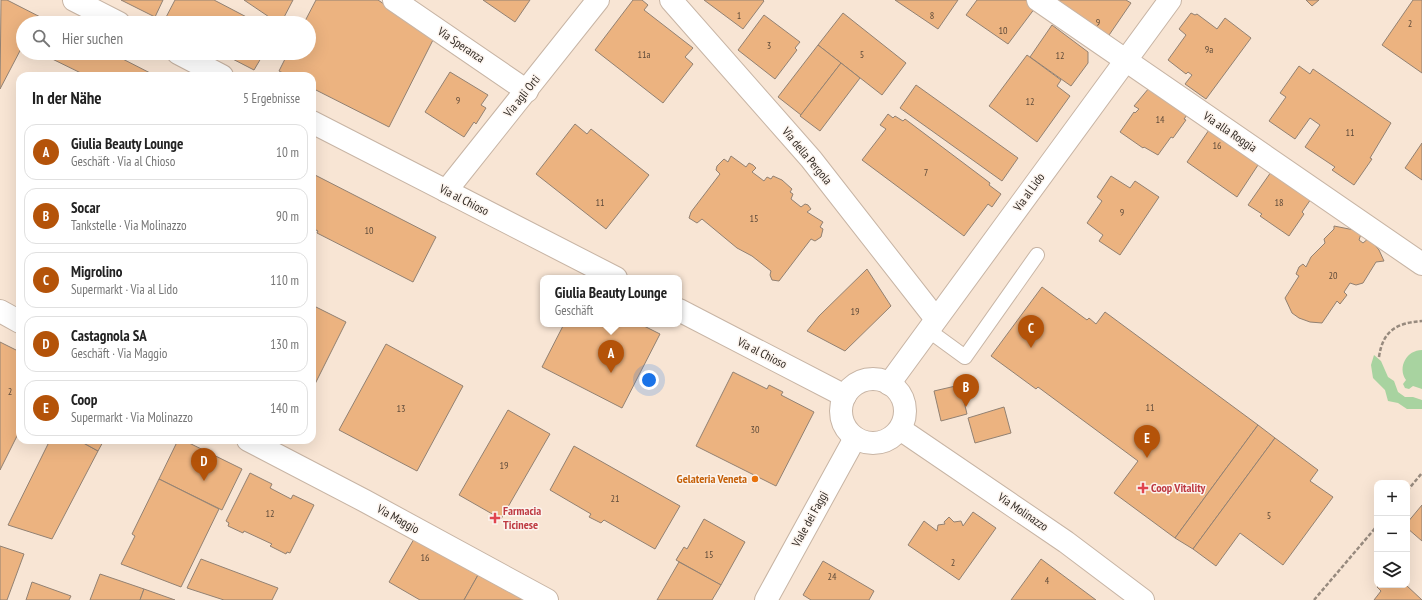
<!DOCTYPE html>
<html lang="de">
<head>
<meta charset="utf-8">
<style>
	body { margin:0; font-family:"PT Sans Narrow",sans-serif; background:#f2f2f2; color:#222 }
	.controls { position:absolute; right:12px; bottom:12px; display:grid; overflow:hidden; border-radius:8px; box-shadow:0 4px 16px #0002 }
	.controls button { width:36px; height:36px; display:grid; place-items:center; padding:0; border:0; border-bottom:1px solid #e0e0e0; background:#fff; color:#222; font:20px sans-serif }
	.you { position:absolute; left:649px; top:380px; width:14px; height:14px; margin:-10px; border:3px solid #fff; border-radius:50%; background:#1a73e8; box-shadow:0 0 0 6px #1a73e833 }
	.badge { display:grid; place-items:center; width:26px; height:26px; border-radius:50%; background:#b45309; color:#fff; font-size:13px; font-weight:700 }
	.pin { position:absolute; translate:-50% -33px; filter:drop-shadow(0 1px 2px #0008) }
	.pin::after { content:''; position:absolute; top:21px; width:14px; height:12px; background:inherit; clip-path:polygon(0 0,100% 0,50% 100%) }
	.popup { position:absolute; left:540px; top:275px; width:142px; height:52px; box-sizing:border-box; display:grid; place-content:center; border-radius:8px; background:#fff; filter:drop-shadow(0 1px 3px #0005); font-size:13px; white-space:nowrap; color:#767676 }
	.popup b { font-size:15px; color:#222 }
	.popup::after { content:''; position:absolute; left:50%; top:100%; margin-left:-8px; border:8px solid transparent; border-top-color:#fff }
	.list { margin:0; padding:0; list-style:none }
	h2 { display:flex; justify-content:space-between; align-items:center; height:52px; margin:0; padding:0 16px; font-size:17px }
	h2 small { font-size:13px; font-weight:400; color:#767676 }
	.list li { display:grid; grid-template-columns:26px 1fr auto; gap:12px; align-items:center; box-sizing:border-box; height:56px; margin:0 8px 8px; padding:0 8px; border:1px solid #e0e0e0; border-radius:12px }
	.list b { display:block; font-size:15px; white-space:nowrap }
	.list p { margin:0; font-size:13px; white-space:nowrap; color:#767676 }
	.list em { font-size:13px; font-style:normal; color:#767676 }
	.icon { flex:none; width:22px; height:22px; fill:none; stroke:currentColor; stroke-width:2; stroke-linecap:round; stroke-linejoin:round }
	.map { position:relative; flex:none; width:1422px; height:600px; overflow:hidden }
	.search { position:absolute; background:#fff; box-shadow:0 4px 16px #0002; left:16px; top:16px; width:300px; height:44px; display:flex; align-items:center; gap:10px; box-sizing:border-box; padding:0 14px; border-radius:22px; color:#767676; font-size:15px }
	.panel { position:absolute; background:#fff; box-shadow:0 4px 16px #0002; left:16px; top:72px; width:300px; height:372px; border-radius:12px }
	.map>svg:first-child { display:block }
</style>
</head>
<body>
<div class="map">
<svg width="1422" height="600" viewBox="0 0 1422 600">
	<rect width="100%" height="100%" fill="#f8e5d4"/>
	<g fill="#a8d3a0">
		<path d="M1422,350V389L1413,386L1409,389L1405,388L1403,384L1406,380C1397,367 1407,350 1422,350Z"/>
		<polygon points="1374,355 1381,361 1388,377 1394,381 1398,392 1405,397 1413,397 1422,400 1422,409 1407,409 1398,403 1388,401 1385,390 1373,378 1371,365"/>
	</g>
	<g fill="#ecb380" stroke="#928172">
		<polygon points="1,0 7,0 52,23 23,23 23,45 0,89"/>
		<polygon points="121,0 163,0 155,17"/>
		<polygon points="175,0 214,0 258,23 163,23"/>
		<polygon points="244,0 293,0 281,23 278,23"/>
		<polygon points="316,0 378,0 434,38 389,127 312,88 312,76 289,76 279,71 288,53 309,53 309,23 304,23"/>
		<polygon points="483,0 530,0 515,22"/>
		<polygon points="633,0 642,0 648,5 644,10 693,48 685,57 693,64 663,103 595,50"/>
		<polygon points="704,0 763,0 764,1 743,29"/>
		<polygon points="895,0 958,0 938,29"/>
		<polygon points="977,0 1031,0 1038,4 1008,44 966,15"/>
		<polygon points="1049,0 1126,0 1131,3 1105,41"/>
		<polygon points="1306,0 1319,0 1312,6"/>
		<polygon points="1413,0 1422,0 1422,73 1382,45"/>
		<polygon points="843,13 906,63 882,95 818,45"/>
		<polygon points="1191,13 1195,15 1197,14 1217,29 1225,18 1251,38 1206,99 1185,84 1192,75 1188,72 1186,74 1168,60 1186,35 1179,29"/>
		<polygon points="764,15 800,42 795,48 797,50 775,79 738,50"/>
		<polygon points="1052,25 1088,52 1088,63 1071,86 1030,57"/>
		<polygon points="818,45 841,63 801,115 778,97"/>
		<polygon points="40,53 111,53 156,76 87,76"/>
		<polygon points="221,53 264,53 254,70"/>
		<polygon points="1027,55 1061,80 1057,86 1070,96 1037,142 989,106"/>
		<polygon points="841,63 860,78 820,131 800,116"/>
		<polygon points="1299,66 1310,74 1313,69 1391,123 1370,158 1372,159 1354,185 1332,170 1335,167 1305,147 1320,125 1310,118 1295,139 1269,121 1286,97 1280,93"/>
		<polygon points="450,72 488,95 481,105 486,108 476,124 474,122 464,137 425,112"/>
		<polygon points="916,85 1018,158 1002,181 900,108"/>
		<polygon points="1149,88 1187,115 1184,119 1186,120 1173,138 1171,137 1158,155 1144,147 1143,148 1120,132 1134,112 1135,113 1139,109 1134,106"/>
		<polygon points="888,114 893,118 895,116 903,121 905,119 990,183 989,185 1001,194 992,207 988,204 964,236 862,160 886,129 880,125"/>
		<polygon points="575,124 587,134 591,129 649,175 606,229 536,174"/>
		<polygon points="1211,127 1260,162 1237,197 1187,162"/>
		<polygon points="1422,143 1422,180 1405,168"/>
		<polygon points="731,156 746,167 749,163 753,165 756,168 752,172 764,181 767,177 771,179 773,176 782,180 792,189 790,192 793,194 791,199 801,207 805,204 808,205 811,209 807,212 823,222 820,227 823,229 821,237 815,241 811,239 779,281 772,280 770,275 771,271 752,256 737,248 702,219 697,223 689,218 691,212 720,174 716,170 717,166 724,159 728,162"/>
		<polygon points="1271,172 1311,199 1302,212 1304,214 1289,236 1260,216 1262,214 1248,205"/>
		<polygon points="315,175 436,237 413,282 317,233 318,231 312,228 312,181"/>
		<polygon points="1111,176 1130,188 1135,181 1159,197 1120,255 1099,241 1103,235 1087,223 1102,201 1097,197"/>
		<polygon points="1334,226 1354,230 1361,234 1359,240 1363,243 1369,238 1379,250 1384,261 1376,262 1363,283 1356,285 1350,283 1344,292 1347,295 1340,304 1337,301 1322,323 1310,322 1299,318 1292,313 1285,298 1299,276 1296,274 1299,267 1303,264 1306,267 1311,257 1325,243 1324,239 1334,229"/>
		<polygon points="867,269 891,306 845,351 807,331 819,316"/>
		<polygon points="1042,287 1087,320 1089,318 1096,324 1105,312 1258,425 1175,538 1114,493 1138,461 1038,387 1036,389 991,356"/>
		<polygon points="312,305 346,322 312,390"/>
		<polygon points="564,324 640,324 660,334 622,408 542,367"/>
		<polygon points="0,342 20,352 20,430 0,470"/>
		<polygon points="386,344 463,386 417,471 339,430"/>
		<polygon points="733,372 767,389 769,385 783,392 781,395 814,412 776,486 696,446"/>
		<polygon points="960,385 967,414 941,421 934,391"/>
		<polygon points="1004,407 1011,433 975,443 968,418"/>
		<polygon points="508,410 550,434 501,519 459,495"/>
		<polygon points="1258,425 1275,438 1193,549 1175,538"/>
		<polygon points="1275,438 1318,470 1310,481 1333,497 1283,565 1240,533 1216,566 1193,549"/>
		<polygon points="50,440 78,440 98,451 52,539 8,525"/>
		<polygon points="78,440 104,440 98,451"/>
		<polygon points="178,440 183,440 242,469 222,510 159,479"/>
		<polygon points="574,446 680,506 655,549 604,520 601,523 589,517 591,514 550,490"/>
		<polygon points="250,473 272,484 270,488 291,499 293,495 314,505 290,553 287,552 286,554 270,546 272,544 244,531 243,533 228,526 229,523 226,521"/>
		<polygon points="159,479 219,509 181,587 121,564 135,536 132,534"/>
		<polygon points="1422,505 1422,541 1407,528 1407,523"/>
		<polygon points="973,512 996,528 959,580 908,545 924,521 937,531 938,525 945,524 944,522 949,517 954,522 961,521 963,526"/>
		<polygon points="704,519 745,542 721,585 676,560 684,547 687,549"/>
		<polygon points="414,539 478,575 464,600 420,600 389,582"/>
		<polygon points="0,546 24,554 7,600 0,600"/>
		<polygon points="201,559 278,588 272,600 224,600 187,588"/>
		<polygon points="1041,559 1096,600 1011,600"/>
		<polygon points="823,561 874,591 869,600 811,600 803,595"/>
		<polygon points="679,562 721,585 712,600 657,600"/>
		<polygon points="100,574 144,589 140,600 90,600"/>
		<polygon points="478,575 524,600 464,600"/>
		<polygon points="32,582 71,596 69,600 26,600"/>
		<polygon points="1379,585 1406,585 1422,600 1374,600 1381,591 1377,587"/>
		<polygon points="144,589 175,600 140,600"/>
	</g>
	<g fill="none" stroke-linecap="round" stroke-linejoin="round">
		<defs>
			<polyline id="service" points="928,330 965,357 1037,255"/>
			<g id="minor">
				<polyline points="74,0 119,23"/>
				<polyline points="394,0 527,91"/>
				<polyline points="671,0 811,159 936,319"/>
				<polyline points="1038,0 1422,264"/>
				<polyline points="178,53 222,76"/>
				<polyline points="312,122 616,278"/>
				<polyline points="446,191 598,0"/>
				<polyline points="679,310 845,396"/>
				<polyline points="0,311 20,322"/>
				<polyline points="900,429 1066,542 1143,600"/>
				<polyline points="248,440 365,501 547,600"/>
			</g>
			<g id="tertiary">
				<circle cx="873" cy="411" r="32"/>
				<polyline points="889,384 1170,0"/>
				<polyline points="766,600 855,438"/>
			</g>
		</defs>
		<use href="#service" stroke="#c7b4a4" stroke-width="16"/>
		<use href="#minor" stroke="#c7b4a4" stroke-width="24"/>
		<use href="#tertiary" stroke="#c7b4a4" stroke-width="24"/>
		<g stroke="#978a7e" stroke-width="2.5" stroke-dasharray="4 2" stroke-linecap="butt">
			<path d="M1379,357C1383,330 1397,323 1422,321"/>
			<polyline points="1407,491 1422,473"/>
			<polyline points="1314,600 1377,526"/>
		</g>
		<use href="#service" stroke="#fff" stroke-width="14"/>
		<use href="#minor" stroke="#fff" stroke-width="22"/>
		<use href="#tertiary" stroke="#fff" stroke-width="22"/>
	</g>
	<circle fill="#e8710a" stroke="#fcf4ee" stroke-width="1.5" cx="755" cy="479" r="4"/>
	<g fill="#e0444e" stroke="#fcf4ee" stroke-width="1.5">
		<path d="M1141 482h4v4h4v4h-4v4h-4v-4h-4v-4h4z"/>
		<path d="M493 512h4v4h4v4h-4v4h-4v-4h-4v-4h4z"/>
	</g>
	<g text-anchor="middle" stroke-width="3" stroke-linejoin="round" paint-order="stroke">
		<g font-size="10" fill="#5e4b3a">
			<text x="739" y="19">1</text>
			<text x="932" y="19">8</text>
			<text x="1098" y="26">9</text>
			<text x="1410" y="27">2</text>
			<text x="1003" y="34">10</text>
			<text x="769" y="49">3</text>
			<text x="1209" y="53">9a</text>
			<text x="644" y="58">11a</text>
			<text x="862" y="58">5</text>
			<text x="1060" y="59">12</text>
			<text x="458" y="104">9</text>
			<text x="1030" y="105">12</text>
			<text x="1160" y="123">14</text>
			<text x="1350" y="136">11</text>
			<text x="1217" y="149">16</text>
			<text x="926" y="176">7</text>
			<text x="600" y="206">11</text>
			<text x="1279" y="206">18</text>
			<text x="1122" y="216">9</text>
			<text x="754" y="222">15</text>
			<text x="369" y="234">10</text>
			<text x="1333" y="279">20</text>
			<text x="855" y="315">19</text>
			<text x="10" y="395">2</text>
			<text x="1150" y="411">11</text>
			<text x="401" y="412">13</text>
			<text x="755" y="433">30</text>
			<text x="504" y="469">19</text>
			<text x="615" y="502">21</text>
			<text x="270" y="517">12</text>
			<text x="1269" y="519">5</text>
			<text x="709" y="558">15</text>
			<text x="425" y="561">16</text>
			<text x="953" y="566">2</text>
			<text x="832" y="580">24</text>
			<text x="1047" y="584">4</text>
		</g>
		<g font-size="12" fill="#2f2822" stroke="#fcf4ee">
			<text transform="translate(461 45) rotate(34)" y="4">Via Speranza</text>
			<text transform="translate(522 96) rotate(-51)" y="4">Via agli Orti</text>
			<text transform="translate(1230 132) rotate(34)" y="4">Via alla Roggia</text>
			<text transform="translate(807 156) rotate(50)" y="4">Via della Pergola</text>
			<text transform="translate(1029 192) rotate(-54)" y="4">Via al Lido</text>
			<text transform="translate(464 200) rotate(27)" y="4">Via al Chioso</text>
			<text transform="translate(762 353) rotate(27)" y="4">Via al Chioso</text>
			<text transform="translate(1023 512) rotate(34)" y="4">Via Molinazzo</text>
			<text transform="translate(398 519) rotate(29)" y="4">Via Maggio</text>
			<text transform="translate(810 519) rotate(-61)" y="4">Viale dei Faggi</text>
		</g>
		<g font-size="12" font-weight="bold" fill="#c56008" stroke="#fcf4ee" text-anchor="end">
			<text x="747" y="483">Gelateria Veneta</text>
		</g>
		<g font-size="12" font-weight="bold" fill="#be3a42" stroke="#fcf4ee" text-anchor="start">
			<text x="1151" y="492">Coop Vitality</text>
			<text x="503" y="515">Farmacia<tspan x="503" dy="14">Ticinese</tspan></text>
		</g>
	</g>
</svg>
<div class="controls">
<button>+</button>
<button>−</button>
<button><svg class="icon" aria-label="layers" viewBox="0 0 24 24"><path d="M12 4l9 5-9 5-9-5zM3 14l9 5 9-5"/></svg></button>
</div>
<div class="you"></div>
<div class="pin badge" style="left:611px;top:373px">A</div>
<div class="popup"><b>Giulia Beauty Lounge</b>Geschäft</div>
<div class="pin badge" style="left:966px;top:407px">B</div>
<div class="pin badge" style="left:1031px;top:348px">C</div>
<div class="pin badge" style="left:204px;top:481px">D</div>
<div class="pin badge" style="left:1147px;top:458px">E</div>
<div class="search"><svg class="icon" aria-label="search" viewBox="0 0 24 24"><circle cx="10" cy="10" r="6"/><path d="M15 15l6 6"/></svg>Hier suchen</div>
<section class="panel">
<h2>In der Nähe<small>5 Ergebnisse</small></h2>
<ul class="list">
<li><span class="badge">A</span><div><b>Giulia Beauty Lounge</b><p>Geschäft · Via al Chioso</p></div><em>10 m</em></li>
<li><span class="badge">B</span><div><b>Socar</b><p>Tankstelle · Via Molinazzo</p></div><em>90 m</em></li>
<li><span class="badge">C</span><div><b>Migrolino</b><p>Supermarkt · Via al Lido</p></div><em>110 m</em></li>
<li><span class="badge">D</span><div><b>Castagnola SA</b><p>Geschäft · Via Maggio</p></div><em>130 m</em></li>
<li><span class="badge">E</span><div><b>Coop</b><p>Supermarkt · Via Molinazzo</p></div><em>140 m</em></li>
</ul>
</section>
</div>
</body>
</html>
